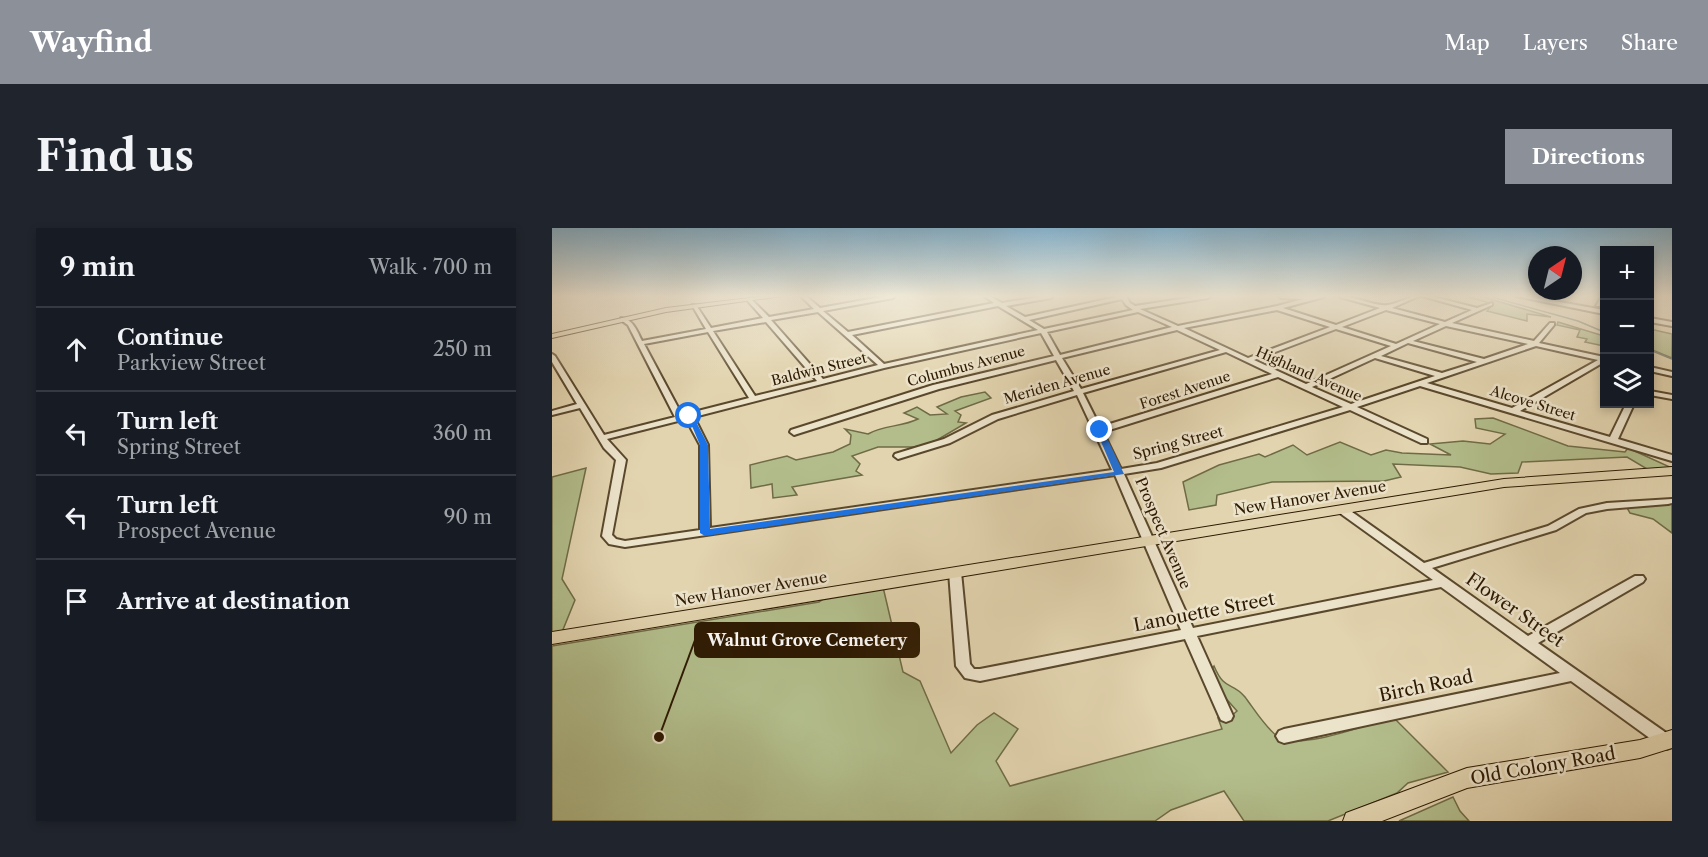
<!DOCTYPE html>
<html lang="en">
<head>
<meta charset="utf-8">
<style>
	body { margin:0; font-family:"Libre Caslon Text",serif; background:#20242c; color:#f1f3f6 }
	.controls { position:absolute; right:18px; top:18px; display:grid; overflow:hidden; border-radius:0px; box-shadow:0 3px 9px #0003 }
	.controls button { width:54px; height:54px; display:grid; place-items:center; padding:0; border:0; border-bottom:2px solid #363941; background:#171b24; color:#f1f3f6; font:30px sans-serif }
	.compass { position:absolute; left:976px; top:18px; width:54px; height:54px; border-radius:50%; background:#171b24; box-shadow:0 3px 9px #0003; rotate:35deg }
	.stop { position:absolute; width:18px; height:18px; margin:-14px; border:4px solid #1a73e8; border-radius:50%; background:#fff }
	.stop.end { background:#1a73e8; border-color:#fff; box-shadow:0 2px 6px #0008 }
	.list { margin:0; padding:0; list-style:none }
	h2 { display:flex; justify-content:space-between; align-items:center; height:78px; margin:0; padding:0 24px; font-size:26px }
	h2 small { font-size:20px; font-weight:400; color:#9ea1a6 }
	.list li { display:grid; grid-template-columns:39px 1fr auto; gap:18px; align-items:center; box-sizing:border-box; height:84px; padding:0 24px; border-top:2px solid #363941 }
	.list b { display:block; font-size:22px; white-space:nowrap }
	.list p { margin:0; font-size:20px; white-space:nowrap; color:#9ea1a6 }
	.list em { font-size:20px; font-style:normal; color:#9ea1a6 }
	.icon { flex:none; width:33px; height:33px; fill:none; stroke:currentColor; stroke-width:2; stroke-linecap:round; stroke-linejoin:round }
	.map { position:relative; flex:none; width:1120px; height:593px; overflow:hidden; border-radius:0px }
	header { display:flex; align-items:center; gap:36px; box-sizing:border-box; height:84px; padding:0 30px; background:#8c9099; color:#fff }
	header strong { font-size:28px }
	nav { display:flex; gap:33px; margin-inline-start:auto; font-size:21px }
	.intro { display:flex; align-items:center; justify-content:space-between; box-sizing:border-box; height:144px; padding:0 36px }
	h1 { margin:0; font-size:42px }
	.button { padding:15px 27px; border-radius:0px; background:#8c9099; color:#fff; font-size:21px; font-weight:700 }
	main { display:flex; gap:36px; padding:0 36px }
	aside { flex:1; background:#171b24; border-radius:0px; box-shadow:0 3px 9px #0003 }
	.map>svg:first-child { display:block }
</style>
</head>
<body>
<header>
<strong>Wayfind</strong>
<nav><a>Map</a><a>Layers</a><a>Share</a></nav>
</header>
<div class="intro"><h1>Find us</h1><a class="button">Directions</a></div>
<main>
<aside>
<h2>9 min<small>Walk · 700 m</small></h2>
<ul class="list">
<li><svg class="icon" aria-label="ahead" viewBox="0 0 24 24"><path d="M12 20V5M6 11l6-6 6 6"/></svg><div><b>Continue</b><p>Parkview Street</p></div><em>250 m</em></li>
<li><svg class="icon" aria-label="left" viewBox="0 0 24 24"><path d="M17 20v-9H6M10 6l-5 5 5 5"/></svg><div><b>Turn left</b><p>Spring Street</p></div><em>360 m</em></li>
<li><svg class="icon" aria-label="left" viewBox="0 0 24 24"><path d="M17 20v-9H6M10 6l-5 5 5 5"/></svg><div><b>Turn left</b><p>Prospect Avenue</p></div><em>90 m</em></li>
<li><svg class="icon" aria-label="arrive" viewBox="0 0 24 24"><path d="M6 21V4h12l-3 4 3 4H6"/></svg><div><b>Arrive at destination</b></div></li>
</ul>
</aside>
<div class="map">
<svg width="1120" height="593" viewBox="0 0 1120 593">
	<rect width="100%" height="100%" fill="#e2d4af"/>
	<filter id="stains"><feTurbulence type="fractalNoise" baseFrequency=".00333" numOctaves="4"/><feColorMatrix values="0 0 0 0 .2 0 0 0 0 .09 0 0 0 0 .02 0 0 0 .5 -.17"/></filter>
	<radialGradient id="worn" r=".72"><stop offset=".6" stop-color="#630" stop-opacity="0"/><stop offset="1" stop-color="#630" stop-opacity=".3"/></radialGradient>
	<g fill="#b2bd8b" stroke="#6f6b46" stroke-width="1.5">
		<polygon points="913,68 928,68 999,89 975,86 975,93 935,83 941,76"/>
		<polygon points="1006,94 1052,108 1052,118 1033,114 1035,111 1025,109 1028,102 1005,97"/>
		<polygon points="1098,101 1120,106 1120,130 1098,121"/>
		<path d="M433,164L439,170L403,183L409,187L406,194L414,195L380,215L362,219H326L300,228L308,236L304,243L310,247L240,259L245,267L221,270L220,256L199,260L198,237L235,228L244,232L281,224L298,216L299,207L293,201L316,206C331,197 350,199 366,191L352,185L365,179L378,187L395,186L385,179L409,169Z"/>
		<polygon points="941,190 1016,218 1073,224 1076,220 1120,240 1095,241 1075,229 970,234 966,245 939,246 908,239 841,236 849,249 832,253 720,254 665,267 664,277 637,282 631,254 667,237 707,226 713,229 741,217 755,227 788,214 819,227 834,222 850,225 899,227 878,216 911,213 938,216 953,206 924,200 923,191"/>
		<polygon points="34,240 10,351 23,372 10,404 0,405 0,249"/>
		<polygon points="1103,275 1120,275 1120,305 1101,291 1078,285 1074,278"/>
		<path d="M331,359L351,444L368,453L399,525L425,497L442,485L466,501L444,533L458,558L670,501L666,490L675,492L685,483L670,466L659,442L662,438C673,464 680,453 693,469C702,481 713,499 725,508C746,524 816,496 841,489L896,544L856,555L845,565L776,593H692L672,563L619,582L603,593H0V418L267,374L273,370Z"/>
		<polygon points="901,569 908,583 917,593 847,593"/>
	</g>
	<g fill="none" stroke-linecap="round" stroke-linejoin="round">
		<g stroke="#6b786a" stroke-width="1.5">
			<polyline points="936,68 1026,93 1052,104"/>
			<polyline points="1098,122 1120,131"/>
		</g>
		<defs>
			<g id="minor">
				<path d="M249,68H254L268,80L334,68H343L341,70L271,83L296,104L442,75L432,68H437L450,75L492,68H501L499,70L454,78L473,89L569,68H574L578,75L583,78L648,68H658L656,70L588,81L626,98L725,78L751,71L729,70L727,68L758,69L772,68V69L731,80L784,97L828,80L788,69V68C802,68 824,79 835,77C846,76 856,68 867,68L840,80L893,94L920,82L870,68H878L925,80L940,75V77L900,95L982,113L998,95H1002V97L987,115L1052,129V134L968,183L1058,209L1074,176H1082L1066,211L1120,227V233L868,158L805,179L875,211V215H869L798,182L609,240L572,246L641,400L881,352L785,283L784,281L785,279H793L872,335L996,298L1027,281L1055,275L1120,271V275L1116,276L1055,281L1034,285L1004,302L880,340L976,408L1083,348H1091L1093,351L1091,354L986,415L1120,509V519L1115,521L1110,519L1019,453L732,515L727,513L724,508L727,503L732,501L1008,445L889,359L645,408L681,488L679,492L674,494L669,492L667,488L633,411L428,453L413,450L404,438L397,344L399,341H407L409,344L418,436L422,441H428L629,402L563,247L73,319L57,316L50,308L64,232L52,220L28,180L0,187V183L25,176L0,134V126L3,128L52,207L123,189L76,97L69,92V90C81,91 85,103 90,113L154,101L140,77H144L159,100L211,90L195,72L198,70L217,89L262,81ZM570,71L574,77L581,82L492,101L477,92ZM446,78L486,102L332,136L300,107ZM725,82L778,99L696,130L632,100ZM834,82L888,96L844,116L790,99ZM266,84L326,137L271,151L219,92ZM586,84L620,99L508,127L495,104ZM214,94L265,153L203,168L161,103ZM894,98L976,116L932,131L861,113ZM784,101L839,118L754,156L702,132ZM625,102L668,122L529,161L510,130ZM156,104L197,170L130,187L92,116ZM489,105L502,128L381,157L239,202L238,204L242,207L245,206L387,161L504,132L522,163L440,187L392,211L343,226L342,228L346,231L398,215L446,191L525,167L560,242L158,300L156,217L142,189L332,140ZM856,115L925,134L890,145L829,128ZM984,118L1046,132L960,180L875,155ZM674,124L720,146L548,199L531,165ZM823,130L883,148L799,176L760,159ZM726,149L791,179L605,235L569,241L551,204ZM134,191L148,217V302L73,313L64,311L60,307L74,232L55,211Z"/>
				<polygon points="964,68 974,68 1052,82 1052,86"/>
				<polygon points="1050,68 1052,68 1052,72 1048,78 1044,78"/>
				<polygon points="1098,90 1120,94 1120,98 1098,94"/>
				<polygon points="1098,139 1120,144 1120,148 1098,143"/>
				<polygon points="1098,163 1120,167 1120,171 1098,167"/>
			</g>
			<g id="major">
				<polygon points="214,68 231,68 114,84 0,110 0,106 114,80"/>
				<polygon points="1120,239 1120,247 952,259 0,416 0,404 952,251"/>
				<polygon points="1120,502 1120,520 1088,530 915,560 830,593 791,593 794,585 915,540 1088,512"/>
			</g>
		</defs>
		<use href="#minor" stroke="#5a482c" stroke-width="4"/>
		<use href="#major" stroke="#2c1901" stroke-width="2"/>
		<use href="#minor" fill="#ece3cb" fill-rule="evenodd"/>
		<use href="#major" fill="#e2d4af" fill-rule="evenodd"/>
	</g>
	<linearGradient id="sky" x2="0" y2="1"><stop stop-color="#87b6d2"/><stop offset="0.45" stop-color="#f2ecdb"/><stop offset="1" stop-color="#f2ecdb" stop-opacity="0"/></linearGradient>
	<rect width="1120" height="151" fill="url(#sky)"/>
	<polygon fill="#1a73e8" points="135,186 140,186 156,217 158,301 562,244 544,202 548,200 551,202 572,246 153,308 148,305 148,217"/>
	<g text-anchor="middle" stroke-width="5" stroke-linejoin="round" paint-order="stroke">
		<g font-size="14" fill="#2c1901" stroke="#ece3cb">
			<text transform="translate(414 138) rotate(-15)" y="5">Columbus Avenue</text>
			<text transform="translate(267 141) rotate(-14)" y="5">Baldwin Street</text>
			<text transform="translate(757 146) rotate(24)" y="5">Highland Avenue</text>
			<text transform="translate(505 156) rotate(-16)" y="5">Meriden Avenue</text>
			<text transform="translate(633 162) rotate(-18)" y="5">Forest Avenue</text>
			<text transform="translate(981 175) rotate(17)" y="5">Alcove Street</text>
		</g>
		<g font-size="15" fill="#2c1901" stroke="#ece3cb">
			<text transform="translate(626 215) rotate(-15)" y="5">Spring Street</text>
			<text transform="translate(758 270) rotate(-9)" y="5">New Hanover Avenue</text>
			<text transform="translate(611 305) rotate(67)" y="5">Prospect Avenue</text>
			<text transform="translate(199 361) rotate(-9)" y="5">New Hanover Avenue</text>
		</g>
		<g font-size="18" fill="#2c1901" stroke="#ece3cb">
			<text transform="translate(963 382) rotate(35)" y="6">Flower Street</text>
			<text transform="translate(652 384) rotate(-11)" y="6">Lanouette Street</text>
			<text transform="translate(874 458) rotate(-12)" y="6">Birch Road</text>
			<text transform="translate(991 538) rotate(-10)" y="6">Old Colony Road</text>
		</g>
	</g>
	<path fill="none" stroke="#2c1901" stroke-width="2" d="M107 509L143 412"/>
	<circle fill="#2c1901" stroke="#ece3cb" stroke-width="2" cx="107" cy="509" r="6"/>
	<rect fill="#2c1901" stroke="#2c1901" stroke-width="2" x="143" y="395" width="224" height="34" rx="6"/>
	<g font-size="16" text-anchor="middle" font-weight="bold" fill="#fff">
		<text x="255" y="418">Walnut Grove Cemetery</text>
	</g>
	<rect width="100%" height="100%" filter="url(#stains)"/>
	<rect width="100%" height="100%" fill="url(#worn)"/>
</svg>
<div class="controls">
<button>+</button>
<button>−</button>
<button><svg class="icon" aria-label="layers" viewBox="0 0 24 24"><path d="M12 4l9 5-9 5-9-5zM3 14l9 5 9-5"/></svg></button>
</div>
<svg class="compass" viewBox="-18 -18 36 36"><path d="M0-13l5 13h-10z" fill="#e53935"/><path d="M0 13l5-13h-10z" fill="#9ea1a6"/></svg>
<div class="stop" style="left:137px;top:188px"></div>
<div class="stop end" style="left:548px;top:202px"></div>
</div>
</main>
</body>
</html>
